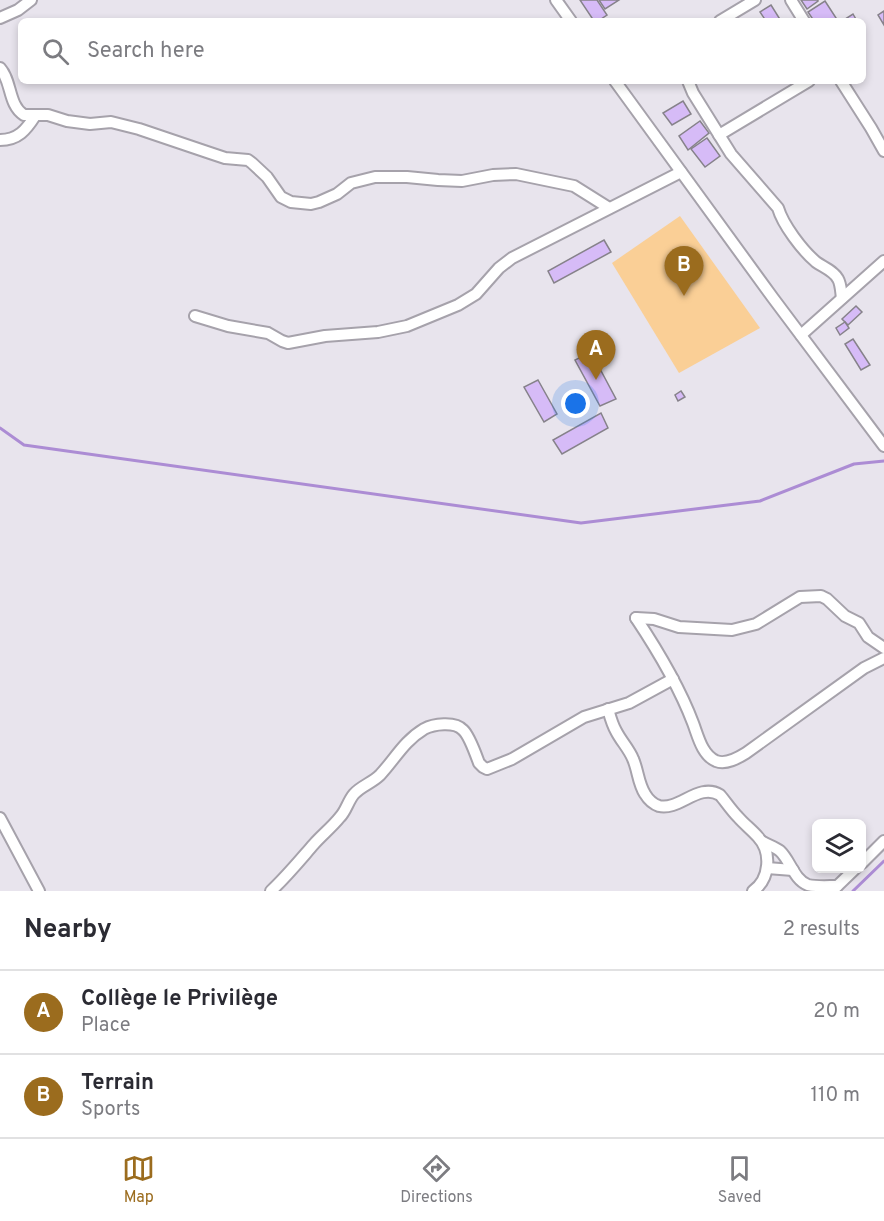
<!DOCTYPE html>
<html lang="en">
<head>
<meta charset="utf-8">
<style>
	body { margin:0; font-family:Overpass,sans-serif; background:#f7f7f7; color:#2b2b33 }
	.controls { position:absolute; right:18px; bottom:18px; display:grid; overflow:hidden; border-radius:9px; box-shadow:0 3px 9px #0003 }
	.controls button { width:54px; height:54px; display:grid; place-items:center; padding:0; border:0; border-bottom:2px solid #e1e1e2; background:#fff; color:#2b2b33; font:30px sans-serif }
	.you { position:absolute; left:576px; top:404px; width:21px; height:21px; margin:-15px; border:4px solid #fff; border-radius:50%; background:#1a73e8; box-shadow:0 0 0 9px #1a73e833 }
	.badge { display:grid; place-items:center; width:39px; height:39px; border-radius:50%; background:#9b6c1e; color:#fff; font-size:20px; font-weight:700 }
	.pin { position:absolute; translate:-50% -50px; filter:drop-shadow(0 2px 3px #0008) }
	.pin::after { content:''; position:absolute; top:32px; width:21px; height:18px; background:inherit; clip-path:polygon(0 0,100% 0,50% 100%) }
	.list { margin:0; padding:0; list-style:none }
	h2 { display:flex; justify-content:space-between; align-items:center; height:78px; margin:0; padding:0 24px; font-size:26px }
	h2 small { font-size:20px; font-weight:400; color:#7c7c81 }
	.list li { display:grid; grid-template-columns:39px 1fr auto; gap:18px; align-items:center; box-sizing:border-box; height:84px; padding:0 24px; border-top:2px solid #e1e1e2 }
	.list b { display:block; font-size:22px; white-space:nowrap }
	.list p { margin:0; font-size:20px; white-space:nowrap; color:#7c7c81 }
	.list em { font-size:20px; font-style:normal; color:#7c7c81 }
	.icon { flex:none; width:33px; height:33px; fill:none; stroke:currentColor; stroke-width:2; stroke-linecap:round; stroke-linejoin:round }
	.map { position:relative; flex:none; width:884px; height:891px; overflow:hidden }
	.search { position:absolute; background:#fff; box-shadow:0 3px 9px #0003; left:18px; right:18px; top:18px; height:66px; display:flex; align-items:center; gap:15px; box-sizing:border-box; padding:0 21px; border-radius:9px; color:#7c7c81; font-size:22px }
	.sheet { height:246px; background:#fff }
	nav { display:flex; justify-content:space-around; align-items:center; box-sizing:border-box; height:84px; border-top:2px solid #e1e1e2; background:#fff; font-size:16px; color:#7c7c81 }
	nav a { display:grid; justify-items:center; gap:3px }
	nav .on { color:#9b6c1e }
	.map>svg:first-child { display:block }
</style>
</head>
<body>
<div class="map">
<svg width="884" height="891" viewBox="0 0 884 891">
	<rect width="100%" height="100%" fill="#e8e4ed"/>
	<polygon fill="#facf96" points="680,216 760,328 679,373 612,263"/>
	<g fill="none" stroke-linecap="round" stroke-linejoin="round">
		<g stroke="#ac8cd4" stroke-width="3">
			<polyline points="0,428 24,445 581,523 760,501 854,464 884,461"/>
			<polyline points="853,891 884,861"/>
		</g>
	</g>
	<g fill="#d6bbf7" stroke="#86828a" stroke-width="1.5">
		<polygon points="580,0 597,0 607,15 598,21 594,21"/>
		<polygon points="599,0 619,0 605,9"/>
		<polygon points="801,0 818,0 818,1 807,9"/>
		<polygon points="825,1 838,21 814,21 808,12"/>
		<polygon points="771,5 781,21 766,21 760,12"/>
		<polygon points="884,11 884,25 878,15"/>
		<polygon points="853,14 857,21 842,21"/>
		<polygon points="683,101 691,114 672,125 663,113"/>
		<polygon points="700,121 709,133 688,150 679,136"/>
		<polygon points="707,138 720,156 705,167 691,149"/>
		<polygon points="604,240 611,252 554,283 548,271"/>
		<polygon points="856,306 862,312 848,325 842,319"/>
		<polygon points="845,322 849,328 840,335 836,328"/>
		<polygon points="853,339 870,365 861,370 845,344"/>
		<polygon points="591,352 616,399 600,406 575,360"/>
		<polygon points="538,380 557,414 544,422 524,387"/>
		<polygon points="681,391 685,397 678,401 675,395"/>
		<polygon points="601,413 608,428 562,454 553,440"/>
	</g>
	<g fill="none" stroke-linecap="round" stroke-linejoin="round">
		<defs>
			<g id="minor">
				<polyline points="556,0 571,21"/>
				<polyline points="791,0 804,21"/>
				<polyline points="0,18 18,10 31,0"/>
				<polyline points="720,21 755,0"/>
				<path d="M0,68C12,81 8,105 24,115H48L67,121L90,124L111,122L139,129L210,153L225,158L248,160L252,163L267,177L281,197L291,202L311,204L319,202L337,194L351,183L375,177H407L438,180L462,181L493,175L516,174L574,186L609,208"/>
				<polyline points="615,81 773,298 884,446"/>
				<path d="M688,81L693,93L731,154L778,208C783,225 802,250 816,262C823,267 834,271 838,279C841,284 841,292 842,298"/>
				<polyline points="841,81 871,128 884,151"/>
				<polyline points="719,135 809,81"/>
				<path d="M0,140C18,140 26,130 35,116"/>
				<polyline points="195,316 228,326 268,333 282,341 288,343 325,336 378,332 407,326 458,305 476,294 499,268 512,258 681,172"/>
				<polyline points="801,335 884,261"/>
				<path d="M636,618C658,651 679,686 693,723C698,736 702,755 716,761C726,765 738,758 746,753L864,668L884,658"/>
				<polyline points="636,618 654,619 679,627 732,630 756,624 800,597 821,596 827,599 845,616 859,623 868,637 884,648"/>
				<path d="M608,709C610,716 612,724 616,731C621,741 629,749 633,759C638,770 638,783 645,794C648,799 653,804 659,806C679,811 699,782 720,795C726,802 731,810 738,817C744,824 752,830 758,837C772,852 770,879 753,891"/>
				<polyline points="0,818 39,891"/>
				<path d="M763,842C768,845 775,847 780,851C790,860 794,880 808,885C817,887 828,886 837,886"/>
				<polyline points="862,863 884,841"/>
				<polyline points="767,868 793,870"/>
				<path d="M271,891C287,876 300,860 314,844C322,835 332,827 340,817C346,811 348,801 354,794C361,786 372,783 380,775C395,759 404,741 424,729C433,724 455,721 463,730C469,735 476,755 479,763L483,767L487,769L512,759L584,717L629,703L673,679"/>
				<polyline points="832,891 856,868"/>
			</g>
		</defs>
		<use href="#minor" stroke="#a6a2ab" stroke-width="14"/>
		<use href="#minor" stroke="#fff" stroke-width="10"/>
	</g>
</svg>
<div class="controls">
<button><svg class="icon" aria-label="layers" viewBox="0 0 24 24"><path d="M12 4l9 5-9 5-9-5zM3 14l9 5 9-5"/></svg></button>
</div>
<div class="you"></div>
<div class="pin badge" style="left:596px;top:380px">A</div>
<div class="pin badge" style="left:684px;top:296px">B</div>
<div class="search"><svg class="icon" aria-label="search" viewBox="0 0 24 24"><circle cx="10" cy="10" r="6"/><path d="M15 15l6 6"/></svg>Search here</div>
</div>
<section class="sheet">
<h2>Nearby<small>2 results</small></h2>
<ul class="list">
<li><span class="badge">A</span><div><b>Collège le Privilège</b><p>Place</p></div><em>20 m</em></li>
<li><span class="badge">B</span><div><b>Terrain</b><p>Sports</p></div><em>110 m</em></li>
</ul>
</section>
<nav>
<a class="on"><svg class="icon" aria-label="map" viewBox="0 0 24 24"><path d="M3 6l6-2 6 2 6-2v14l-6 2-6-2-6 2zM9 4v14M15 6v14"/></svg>Map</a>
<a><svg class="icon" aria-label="directions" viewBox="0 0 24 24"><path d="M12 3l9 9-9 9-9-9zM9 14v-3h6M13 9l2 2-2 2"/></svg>Directions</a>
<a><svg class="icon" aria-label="saved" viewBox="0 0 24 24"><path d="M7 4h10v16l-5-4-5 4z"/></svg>Saved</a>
</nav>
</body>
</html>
